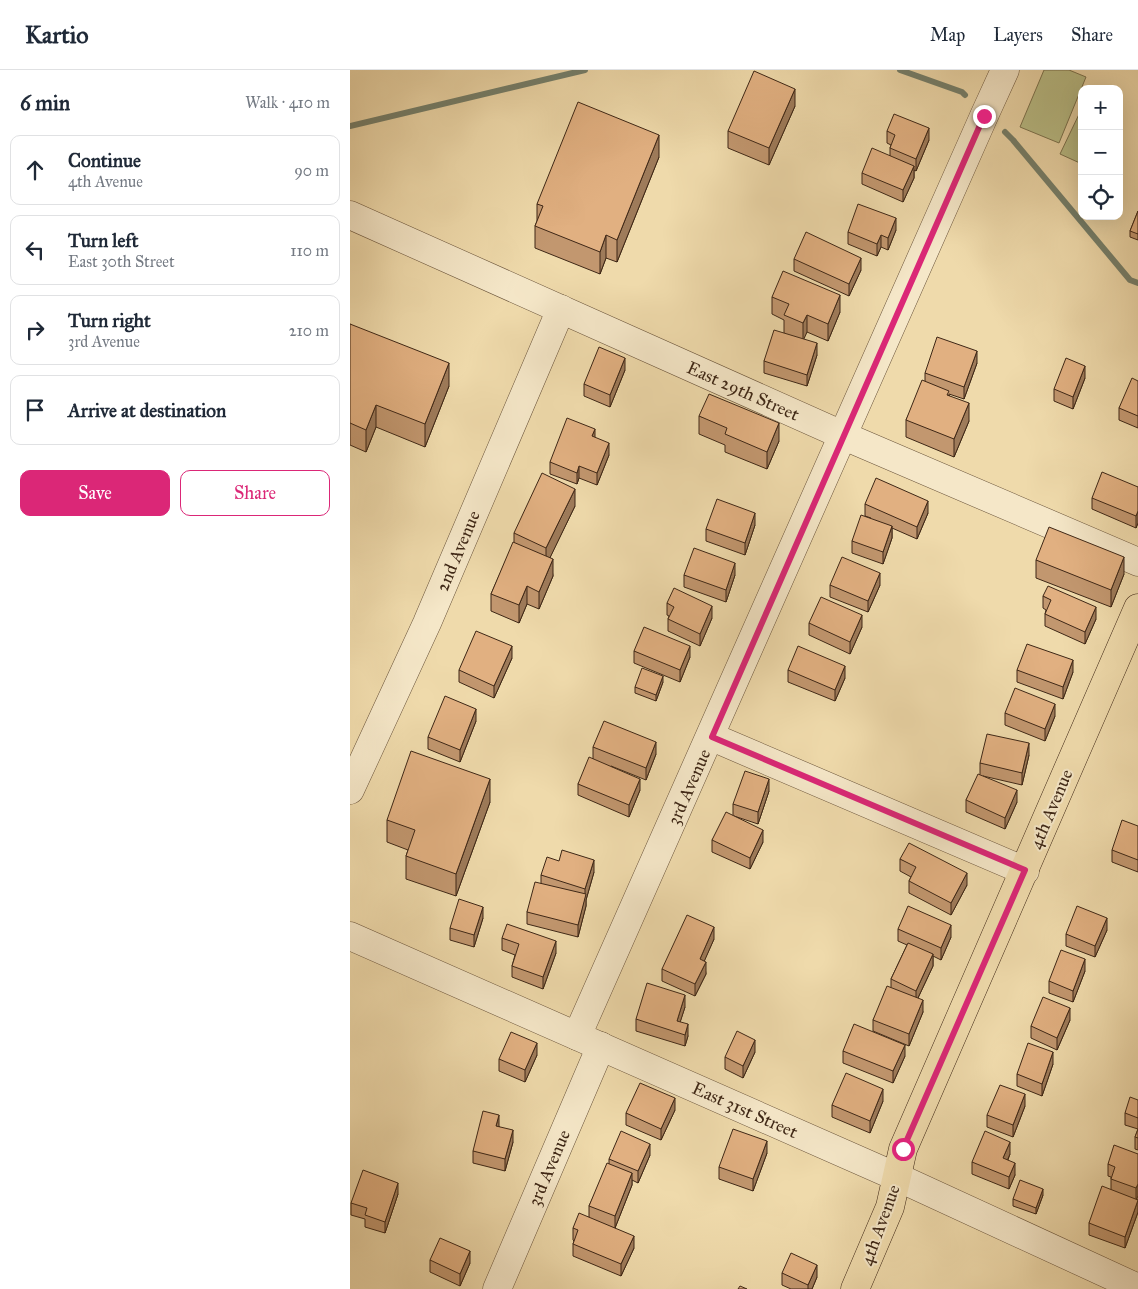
<!DOCTYPE html>
<html lang="en">
<head>
<meta charset="utf-8">
<style>
	body { margin:0; font-family:"IM FELL Great Primer",serif; background:#f6f6f7; color:#1f2937 }
	.controls { position:absolute; right:15px; top:15px; display:grid; overflow:hidden; border-radius:10px; box-shadow:0 5px 20px #0002 }
	.controls button { width:45px; height:45px; display:grid; place-items:center; padding:0; border:0; border-bottom:1px solid #e0e1e3; background:#fff; color:#1f2937; font:25px sans-serif }
	.stop { position:absolute; width:15px; height:15px; margin:-11px; border:4px solid #db2777; border-radius:50%; background:#fff }
	.stop.end { background:#db2777; border-color:#fff; box-shadow:0 1px 5px #0008 }
	.list { margin:0; padding:0; list-style:none }
	h2 { display:flex; justify-content:space-between; align-items:center; height:65px; margin:0; padding:0 20px; font-size:21px }
	h2 small { font-size:16px; font-weight:400; color:#747a83 }
	.list li { display:grid; grid-template-columns:32px 1fr auto; gap:15px; align-items:center; box-sizing:border-box; height:70px; margin:0 10px 10px; padding:0 10px; border:1px solid #e0e1e3; border-radius:10px }
	.list b { display:block; font-size:19px; white-space:nowrap }
	.list p { margin:0; font-size:16px; white-space:nowrap; color:#747a83 }
	.list em { font-size:16px; font-style:normal; color:#747a83 }
	.actions { display:flex; gap:10px; padding:15px 20px }
	.actions a { flex:1; padding:11px 0; border:1px solid #db2777; border-radius:10px; text-align:center; font-size:18px; color:#db2777 }
	.actions .main { background:#db2777; color:#fff }
	.icon { flex:none; width:28px; height:28px; fill:none; stroke:currentColor; stroke-width:2; stroke-linecap:round; stroke-linejoin:round }
	.map { position:relative; flex:none; width:788px; height:1219px; overflow:hidden }
	header { display:flex; align-items:center; gap:30px; box-sizing:border-box; height:70px; padding:0 25px; background:#fff; border-bottom:1px solid #e0e1e3 }
	header strong { font-size:24px }
	nav { display:flex; gap:28px; margin-inline-start:auto; font-size:18px }
	main { display:flex }
	aside { flex:1; background:#fff }
	.map>svg:first-child { display:block }
</style>
</head>
<body>
<header>
<strong>Kartio</strong>
<nav><a>Map</a><a>Layers</a><a>Share</a></nav>
</header>
<main>
<aside>
<h2>6 min<small>Walk · 410 m</small></h2>
<ul class="list">
<li><svg class="icon" aria-label="ahead" viewBox="0 0 24 24"><path d="M12 20V5M6 11l6-6 6 6"/></svg><div><b>Continue</b><p>4th Avenue</p></div><em>90 m</em></li>
<li><svg class="icon" aria-label="left" viewBox="0 0 24 24"><path d="M17 20v-9H6M10 6l-5 5 5 5"/></svg><div><b>Turn left</b><p>East 30th Street</p></div><em>110 m</em></li>
<li><svg class="icon" aria-label="right" viewBox="0 0 24 24"><path d="M7 20v-9h11M14 6l5 5-5 5"/></svg><div><b>Turn right</b><p>3rd Avenue</p></div><em>210 m</em></li>
<li><svg class="icon" aria-label="arrive" viewBox="0 0 24 24"><path d="M6 21V4h12l-3 4 3 4H6"/></svg><div><b>Arrive at destination</b></div></li>
</ul>
<div class="actions"><a class="main">Save</a><a>Share</a></div>
</aside>
<div class="map">
<svg width="788" height="1219" viewBox="0 0 788 1219">
	<rect width="100%" height="100%" fill="#efdaab"/>
	<filter id="stains"><feTurbulence type="fractalNoise" baseFrequency=".004" numOctaves="4"/><feColorMatrix values="0 0 0 0 .2 0 0 0 0 .09 0 0 0 0 .02 0 0 0 .5 -.17"/></filter>
	<radialGradient id="worn" r=".72"><stop offset=".6" stop-color="#630" stop-opacity="0"/><stop offset="1" stop-color="#630" stop-opacity=".3"/></radialGradient>
	<g fill="#babf88" stroke="#7c734f">
		<polygon points="694,0 719,0 736,7 709,73 670,57"/>
		<polygon points="732,38 732,94 710,84"/>
	</g>
	<g fill="none" stroke-linecap="round" stroke-linejoin="round">
		<g stroke="#75806c" stroke-width="6">
			<polyline points="550,0 612,22 615,25"/>
			<polyline points="0,56 235,0"/>
			<polyline points="655,62 663,70 780,210 788,213"/>
		</g>
		<defs>
			<g id="minor">
				<polyline points="0,145 508,372 788,492"/>
				<polyline points="362,667 675,801"/>
				<polyline points="0,720 77,553 211,239"/>
				<polyline points="0,866 547,1107 788,1218"/>
				<path d="M227,966C365,660 500,353 634,46L655,0"/>
				<polyline points="147,1219 251,976"/>
			</g>
			<polyline id="major" points="505,1219 540,1137 553,1079 788,538"/>
		</defs>
		<use href="#minor" stroke="#6a543b" stroke-width="29"/>
		<use href="#major" stroke="#3e2716" stroke-width="29"/>
		<use href="#minor" stroke="#f5e7c8" stroke-width="28"/>
		<use href="#major" stroke="#efdaab" stroke-width="28"/>
	</g>
	<g fill="#c2976f" stroke="#3e2716">
		<polygon points="445,36 419,95 378,78 378,61"/>
		<polygon points="537,61 579,70 566,101 564,100 564,108 553,132 512,114 512,103 540,86 540,78 541,75 537,73"/>
		<polygon points="309,87 267,192 256,188 250,204 185,178 185,156 187,151 187,134"/>
		<polygon points="788,141 788,170 780,167 780,161"/>
		<polygon points="546,160 538,180 531,177 527,186 498,174 498,162"/>
		<polygon points="444,189 511,200 499,226 444,201"/>
		<polygon points="422,227 490,242 478,271 457,262 453,269 467,285 457,316 414,303 414,291 434,263 434,250 422,244"/>
		<polygon points="0,254 99,316 75,377 26,357 16,382 0,375"/>
		<polygon points="627,293 614,329 599,324 599,325 619,351 604,387 556,367 556,350 575,311 575,303"/>
		<polygon points="275,300 260,337 234,326 234,314"/>
		<polygon points="735,308 723,339 704,331 704,319"/>
		<polygon points="788,311 788,358 769,350 769,338"/>
		<polygon points="349,346 429,371 417,399 375,382 375,375 349,364"/>
		<polygon points="245,367 259,385 247,415 229,408 227,414 200,404 200,392"/>
		<polygon points="788,417 788,453 786,458 742,439 742,428"/>
		<polygon points="515,434 578,443 567,469 542,458 542,468 533,494 502,483 502,471 521,448 515,446"/>
		<polygon points="225,436 200,487 203,506 189,539 177,534 169,553 141,541 141,524 164,472 164,463"/>
		<polygon points="405,455 395,485 356,471 356,459"/>
		<polygon points="686,490 774,504 761,537 686,508"/>
		<polygon points="334,505 385,505 376,532 334,517"/>
		<polygon points="480,515 530,515 518,542 480,527"/>
		<polygon points="693,526 746,549 735,574 695,556 695,544 696,540 693,538"/>
		<polygon points="317,533 362,548 350,576 318,561 318,549 319,546 317,545"/>
		<polygon points="459,553 512,557 500,584 459,565"/>
		<polygon points="284,581 340,587 330,612 284,593"/>
		<polygon points="162,588 144,628 109,612 109,600"/>
		<polygon points="438,600 495,608 485,631 438,612"/>
		<polygon points="667,600 723,602 713,629 667,612"/>
		<polygon points="313,612 306,631 285,623 285,617"/>
		<polygon points="655,643 705,646 695,671 655,655"/>
		<polygon points="126,651 110,692 78,679 78,667"/>
		<polygon points="243,677 306,684 296,710 261,696 290,720 279,747 228,725 228,714 243,689"/>
		<polygon points="679,685 672,715 633,706 667,732 655,759 616,742 616,730 630,704 630,693"/>
		<polygon points="419,721 408,754 384,746 413,772 400,799 362,782 362,770 383,745 383,734"/>
		<polygon points="140,732 106,826 56,809 56,786 58,780 37,772 37,750"/>
		<polygon points="788,756 788,802 762,792 762,780"/>
		<polygon points="550,789 617,815 601,845 559,823 559,811 561,807 550,801"/>
		<polygon points="244,802 236,830 236,836 228,867 177,854 177,842 191,813 191,805"/>
		<polygon points="133,848 124,877 100,870 100,858"/>
		<polygon points="548,859 601,867 591,890 583,886 583,896 568,928 573,942 559,976 523,961 523,950 541,917 541,909 557,875 548,871"/>
		<polygon points="757,860 745,887 716,876 716,864"/>
		<polygon points="152,868 206,883 193,919 162,907 162,896 165,885 152,880"/>
		<polygon points="364,869 354,891 356,904 345,926 312,911 312,899"/>
		<polygon points="735,901 723,932 699,923 699,911"/>
		<polygon points="335,937 330,952 338,966 335,976 286,961 286,949"/>
		<polygon points="720,950 707,980 681,968 681,956"/>
		<polygon points="493,981 555,986 543,1013 493,993"/>
		<polygon points="405,982 393,1008 375,999 375,987"/>
		<polygon points="187,985 175,1012 149,1001 149,989"/>
		<polygon points="703,994 692,1026 667,1016 667,1004"/>
		<polygon points="788,1030 788,1080 785,1079 785,1067 788,1059 775,1055 775,1043"/>
		<polygon points="533,1031 520,1063 482,1047 482,1035"/>
		<polygon points="675,1036 663,1067 637,1057 637,1045"/>
		<polygon points="325,1040 311,1070 276,1055 276,1043"/>
		<polygon points="149,1056 163,1072 155,1101 123,1093 123,1081"/>
		<polygon points="417,1083 403,1121 369,1109 369,1097"/>
		<polygon points="660,1084 658,1090 665,1105 659,1119 622,1104 622,1092"/>
		<polygon points="788,1084 787,1129 788,1130 788,1142 775,1178 739,1165 739,1153 761,1120 761,1107 758,1106 758,1094"/>
		<polygon points="300,1085 288,1113 282,1110 282,1115 265,1158 284,1178 271,1206 223,1186 223,1174 224,1171 223,1170 223,1158 239,1147 239,1136 259,1094 259,1089"/>
		<polygon points="48,1124 35,1163 15,1157 15,1149 1,1145 1,1133"/>
		<polygon points="693,1125 686,1144 663,1136 663,1129"/>
		<polygon points="80,1190 120,1193 110,1216 80,1202"/>
		<polygon points="432,1203 467,1207 462,1219 441,1219 432,1215"/>
	</g>
	<g fill="#9e7b5a" stroke="#3e2716">
		<polygon points="445,19 445,36 419,95 419,78"/>
		<polygon points="579,58 579,70 566,101 566,89"/>
		<polygon points="309,65 309,87 267,192 267,170"/>
		<polygon points="564,96 564,108 553,132 553,120"/>
		<polygon points="546,148 546,160 538,180 538,168"/>
		<polygon points="256,165 256,188 250,204 250,182"/>
		<polygon points="531,165 531,177 527,186 527,174"/>
		<polygon points="511,188 511,200 499,226 499,214"/>
		<polygon points="490,225 490,242 478,271 478,254"/>
		<polygon points="457,245 457,262 453,271 453,253"/>
		<polygon points="467,273 467,285 457,316 457,305"/>
		<polygon points="627,281 627,293 614,329 614,317"/>
		<polygon points="275,288 275,300 260,337 260,325"/>
		<polygon points="99,293 99,316 75,377 75,354"/>
		<polygon points="735,296 735,308 723,339 723,327"/>
		<polygon points="619,333 619,351 604,387 604,369"/>
		<polygon points="26,335 26,357 16,382 16,360"/>
		<polygon points="429,353 429,371 417,399 417,382"/>
		<polygon points="245,359 245,370 242,366"/>
		<polygon points="259,373 259,385 247,415 247,403"/>
		<polygon points="229,396 229,408 227,414 227,403"/>
		<polygon points="225,419 225,436 196,496 196,478"/>
		<polygon points="578,431 578,443 567,469 567,457"/>
		<polygon points="788,441 788,453 786,458 786,446"/>
		<polygon points="405,443 405,455 395,485 395,473"/>
		<polygon points="542,456 542,468 533,494 533,482"/>
		<polygon points="774,487 774,504 761,537 761,520"/>
		<polygon points="203,489 203,506 189,539 189,522"/>
		<polygon points="385,493 385,505 376,532 376,520"/>
		<polygon points="530,503 530,515 518,542 518,531"/>
		<polygon points="177,516 177,534 169,553 169,535"/>
		<polygon points="362,536 362,548 350,576 350,564"/>
		<polygon points="746,537 746,549 735,574 735,562"/>
		<polygon points="512,545 512,557 500,584 500,572"/>
		<polygon points="162,576 162,588 144,628 144,616"/>
		<polygon points="340,576 340,587 330,612 330,600"/>
		<polygon points="723,590 723,602 713,629 713,617"/>
		<polygon points="495,596 495,608 485,631 485,620"/>
		<polygon points="313,606 313,612 306,631 306,625"/>
		<polygon points="705,634 705,646 695,671 695,659"/>
		<polygon points="126,639 126,651 110,692 110,680"/>
		<polygon points="306,672 306,684 296,710 296,698"/>
		<polygon points="679,673 679,685 672,715 672,703"/>
		<polygon points="140,709 140,732 106,826 106,804"/>
		<polygon points="290,709 290,720 279,747 279,735"/>
		<polygon points="419,709 419,721 408,754 408,742"/>
		<polygon points="667,720 667,732 655,759 655,748"/>
		<polygon points="413,760 413,772 400,799 400,788"/>
		<polygon points="244,790 244,802 236,830 236,836 228,867 228,855 235,826 235,819"/>
		<polygon points="617,803 617,815 601,845 601,833"/>
		<polygon points="133,837 133,848 124,877 124,865"/>
		<polygon points="757,848 757,860 745,887 745,876"/>
		<polygon points="601,855 601,867 591,890 591,878"/>
		<polygon points="364,857 364,869 350,901 350,889"/>
		<polygon points="206,871 206,883 193,919 193,907"/>
		<polygon points="583,884 583,896 566,932 566,921"/>
		<polygon points="735,889 735,901 723,932 723,921"/>
		<polygon points="356,892 356,904 345,926 345,914"/>
		<polygon points="335,925 335,937 327,962 327,951"/>
		<polygon points="573,930 573,942 559,976 559,964"/>
		<polygon points="720,938 720,950 707,980 707,968"/>
		<polygon points="338,954 338,966 335,976 335,965"/>
		<polygon points="405,970 405,982 393,1008 393,996"/>
		<polygon points="187,973 187,985 175,1012 175,1000"/>
		<polygon points="555,975 555,986 543,1013 543,1001"/>
		<polygon points="703,982 703,994 692,1026 692,1014"/>
		<polygon points="533,1019 533,1031 520,1063 520,1051"/>
		<polygon points="675,1024 675,1036 663,1067 663,1055"/>
		<polygon points="325,1028 325,1040 311,1070 311,1059"/>
		<polygon points="149,1045 149,1057 146,1056"/>
		<polygon points="163,1060 163,1072 155,1101 155,1089"/>
		<polygon points="417,1071 417,1083 403,1121 403,1109"/>
		<polygon points="660,1072 660,1084 653,1100 653,1088"/>
		<polygon points="300,1074 300,1085 288,1113 288,1101"/>
		<polygon points="665,1093 665,1105 659,1119 659,1107"/>
		<polygon points="282,1103 282,1115 265,1158 265,1146"/>
		<polygon points="48,1113 48,1124 35,1163 35,1152"/>
		<polygon points="788,1114 788,1126 786,1130 786,1118"/>
		<polygon points="693,1119 693,1125 686,1144 686,1138"/>
		<polygon points="788,1130 788,1142 775,1178 775,1167"/>
		<polygon points="284,1166 284,1178 271,1206 271,1194"/>
		<polygon points="120,1181 120,1193 110,1216 110,1204"/>
		<polygon points="467,1195 467,1207 462,1219 458,1219 458,1215"/>
	</g>
	<g fill="#e1b081" stroke="#3e2716">
		<polygon points="404,1 445,19 419,78 378,61"/>
		<polygon points="228,32 309,65 267,170 256,165 250,182 185,156 193,136 187,134"/>
		<polygon points="544,44 579,58 566,89 540,78 545,65 537,61"/>
		<polygon points="522,78 564,96 553,120 512,103"/>
		<polygon points="508,134 546,148 538,168 531,165 527,174 498,162"/>
		<polygon points="788,141 788,164 780,161"/>
		<polygon points="456,162 511,188 499,214 444,189"/>
		<polygon points="433,201 490,225 478,254 457,245 453,253 434,245 439,234 422,227"/>
		<polygon points="0,254 99,293 75,354 26,335 16,360 0,353"/>
		<polygon points="424,260 467,273 457,305 414,291"/>
		<polygon points="587,267 627,281 614,317 575,303"/>
		<polygon points="249,277 275,288 260,325 234,314"/>
		<polygon points="716,288 735,296 723,327 704,319"/>
		<polygon points="782,308 788,311 788,346 769,338"/>
		<polygon points="572,310 599,321 597,325 619,333 604,369 556,350"/>
		<polygon points="359,324 429,353 417,382 375,364 377,358 349,346"/>
		<polygon points="217,348 245,359 242,366 259,373 247,403 229,396 227,403 200,392"/>
		<polygon points="752,402 788,417 788,441 786,446 742,428"/>
		<polygon points="192,403 225,419 196,478 164,463"/>
		<polygon points="526,408 578,431 567,457 515,434"/>
		<polygon points="367,429 405,443 395,473 356,459"/>
		<polygon points="511,445 542,456 533,482 502,471"/>
		<polygon points="699,457 774,487 761,520 686,490"/>
		<polygon points="163,472 203,489 189,522 177,516 169,535 141,524"/>
		<polygon points="344,478 385,493 376,520 334,505"/>
		<polygon points="492,487 530,503 518,531 480,515"/>
		<polygon points="698,516 746,537 735,562 695,544 701,530 693,526"/>
		<polygon points="324,518 362,536 350,564 318,549 324,537 317,533"/>
		<polygon points="471,527 512,545 500,572 459,553"/>
		<polygon points="294,557 340,576 330,600 284,581"/>
		<polygon points="126,561 162,576 144,616 109,600"/>
		<polygon points="677,574 723,590 713,617 667,600"/>
		<polygon points="448,576 495,596 485,620 438,600"/>
		<polygon points="292,598 313,606 306,625 285,617"/>
		<polygon points="665,618 705,634 695,659 655,643"/>
		<polygon points="95,626 126,639 110,680 78,667"/>
		<polygon points="254,651 306,672 296,698 243,677"/>
		<polygon points="637,664 679,673 672,703 630,693"/>
		<polygon points="61,681 140,709 106,804 56,786 65,760 37,750"/>
		<polygon points="239,687 290,709 279,735 228,714"/>
		<polygon points="395,701 419,709 408,742 383,734"/>
		<polygon points="628,704 667,720 655,748 616,730"/>
		<polygon points="376,742 413,760 400,788 362,770"/>
		<polygon points="772,750 788,756 788,790 762,780"/>
		<polygon points="559,773 617,803 601,833 559,811 566,797 550,789"/>
		<polygon points="212,780 244,790 235,819 191,805 197,787 209,791"/>
		<polygon points="185,812 236,824 228,855 177,842"/>
		<polygon points="109,829 133,837 124,865 100,858"/>
		<polygon points="558,836 601,855 591,878 548,859"/>
		<polygon points="727,836 757,848 745,876 716,864"/>
		<polygon points="337,845 364,857 350,889 356,892 345,914 312,899"/>
		<polygon points="157,854 206,871 193,907 162,896 169,874 152,868"/>
		<polygon points="558,873 583,884 566,921 541,909"/>
		<polygon points="711,880 735,889 723,921 699,911"/>
		<polygon points="297,913 335,925 327,951 338,954 335,965 286,949"/>
		<polygon points="537,916 573,930 559,964 523,950"/>
		<polygon points="693,927 720,938 707,968 681,956"/>
		<polygon points="504,954 555,975 543,1001 493,981"/>
		<polygon points="387,961 405,970 393,996 375,987"/>
		<polygon points="161,962 187,973 175,1000 149,989"/>
		<polygon points="678,973 703,982 692,1014 667,1004"/>
		<polygon points="496,1003 533,1019 520,1051 482,1035"/>
		<polygon points="290,1013 325,1028 311,1059 276,1043"/>
		<polygon points="650,1015 675,1024 663,1055 637,1045"/>
		<polygon points="780,1027 788,1030 788,1048 775,1043"/>
		<polygon points="133,1041 149,1045 146,1056 163,1060 155,1089 123,1081"/>
		<polygon points="383,1059 417,1071 403,1109 369,1097"/>
		<polygon points="788,1059 788,1068 785,1067"/>
		<polygon points="271,1061 300,1074 288,1101 259,1089"/>
		<polygon points="635,1061 660,1072 653,1088 665,1093 659,1107 622,1092"/>
		<polygon points="764,1075 788,1084 788,1114 786,1118 761,1109 765,1097 758,1094"/>
		<polygon points="257,1093 282,1103 265,1146 239,1136"/>
		<polygon points="13,1100 48,1113 35,1152 15,1145 17,1138 1,1133"/>
		<polygon points="670,1110 693,1119 686,1138 663,1129"/>
		<polygon points="752,1116 788,1130 775,1167 739,1153"/>
		<polygon points="229,1143 284,1166 271,1194 223,1174 228,1160 223,1158"/>
		<polygon points="90,1168 120,1181 110,1204 80,1190"/>
		<polygon points="441,1183 467,1195 458,1215 432,1203"/>
		<polygon points="390,1216 397,1219 388,1219"/>
	</g>
	<g fill="none" stroke-linecap="round" stroke-linejoin="round">
		<polyline stroke="#db2777" stroke-width="6" points="553,1079 675,800 362,667 634,46"/>
	</g>
	<g text-anchor="middle" stroke-width="4" stroke-linejoin="round" paint-order="stroke">
		<g font-size="18" fill="#3e2716" stroke="#f5e7c8">
			<text transform="translate(393 321) rotate(24)" y="6">East 29th Street</text>
			<text transform="translate(108 481) rotate(-67)" y="6">2nd Avenue</text>
			<text transform="translate(339 717) rotate(-66)" y="6">3rd Avenue</text>
			<text transform="translate(701 739) rotate(-67)" y="6">4th Avenue</text>
			<text transform="translate(395 1040) rotate(24)" y="6">East 31st Street</text>
			<text transform="translate(199 1098) rotate(-67)" y="6">3rd Avenue</text>
			<text transform="translate(530 1155) rotate(-70)" y="6">4th Avenue</text>
		</g>
	</g>
	<rect width="100%" height="100%" filter="url(#stains)"/>
	<rect width="100%" height="100%" fill="url(#worn)"/>
</svg>
<div class="controls">
<button>+</button>
<button>−</button>
<button><svg class="icon" aria-label="locate" viewBox="0 0 24 24"><circle cx="12" cy="12" r="6"/><path d="M12 2v4M12 18v4M2 12h4M18 12h4"/></svg></button>
</div>
<div class="stop" style="left:553px;top:1079px"></div>
<div class="stop end" style="left:634px;top:46px"></div>
</div>
</main>
</body>
</html>
